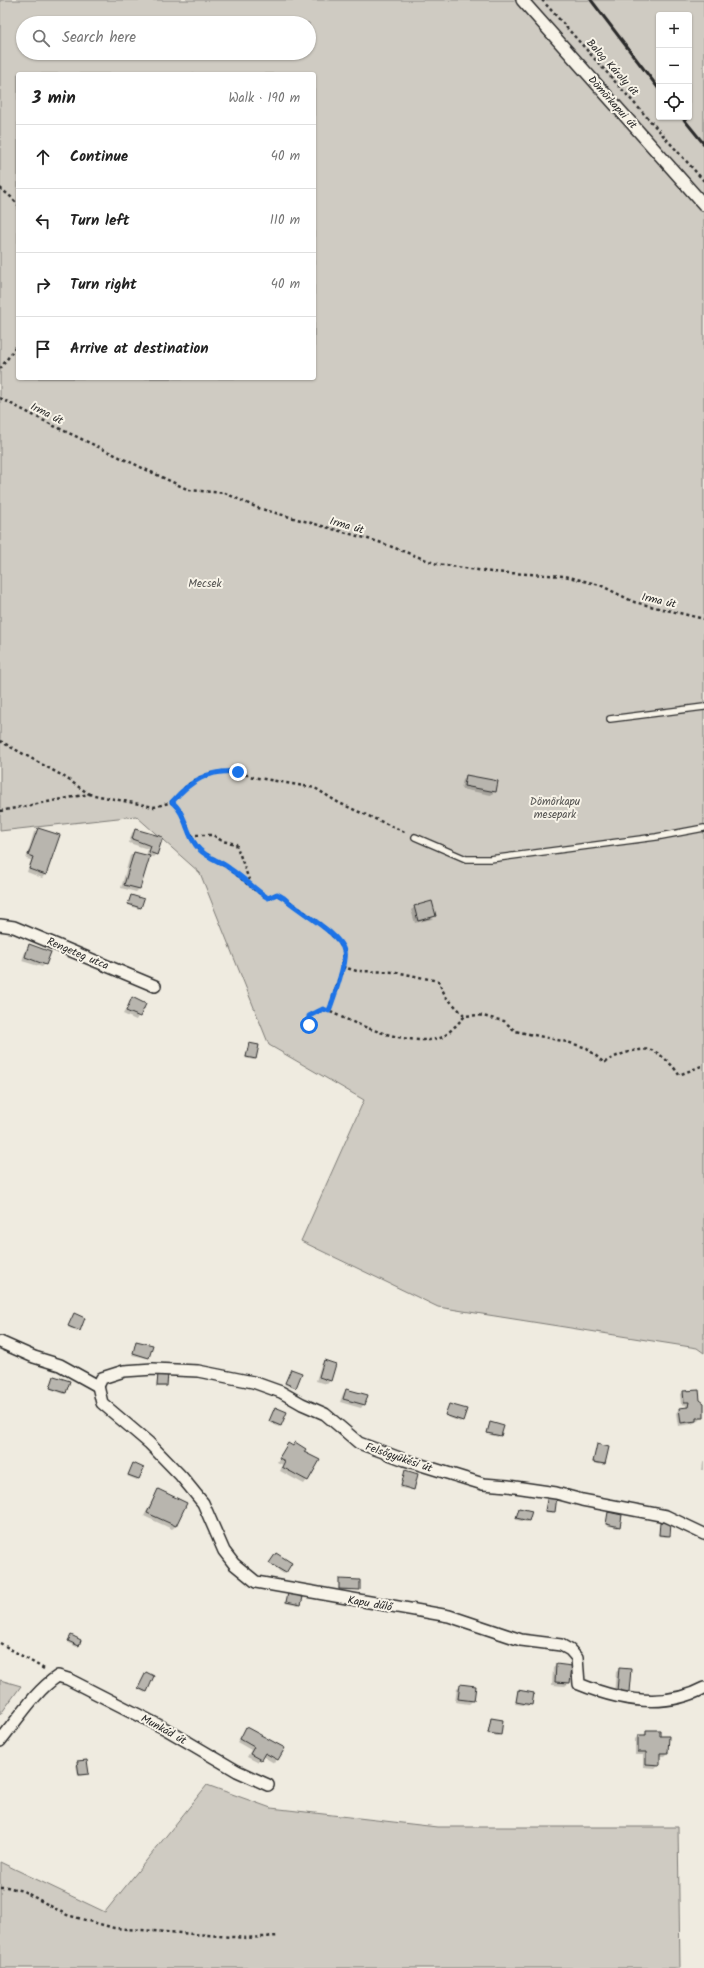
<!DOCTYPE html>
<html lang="en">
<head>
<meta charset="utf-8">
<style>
	body { margin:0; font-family:Kalam,sans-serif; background:#f6f6f6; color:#222 }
	.controls { position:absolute; right:12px; top:12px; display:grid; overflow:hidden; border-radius:4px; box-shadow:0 1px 3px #0004 }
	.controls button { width:36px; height:36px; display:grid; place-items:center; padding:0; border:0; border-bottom:1px solid #e0e0e0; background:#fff; color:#222; font:20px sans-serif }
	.stop { position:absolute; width:12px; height:12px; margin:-9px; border:3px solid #1a73e8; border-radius:50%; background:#fff }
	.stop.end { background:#1a73e8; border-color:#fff; box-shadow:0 1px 4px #0008 }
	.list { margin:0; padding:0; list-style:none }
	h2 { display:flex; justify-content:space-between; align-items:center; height:52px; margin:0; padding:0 16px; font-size:17px }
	h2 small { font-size:13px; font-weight:400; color:#767676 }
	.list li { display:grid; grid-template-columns:26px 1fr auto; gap:12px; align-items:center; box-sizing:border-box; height:64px; padding:0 16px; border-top:1px solid #e0e0e0 }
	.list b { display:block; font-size:15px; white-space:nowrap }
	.list em { font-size:13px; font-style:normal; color:#767676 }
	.icon { flex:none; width:22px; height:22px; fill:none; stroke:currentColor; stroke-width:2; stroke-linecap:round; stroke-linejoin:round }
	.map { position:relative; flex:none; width:704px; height:1968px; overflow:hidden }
	.search { position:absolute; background:#fff; box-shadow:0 1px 3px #0004; left:16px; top:16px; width:300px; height:44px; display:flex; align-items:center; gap:10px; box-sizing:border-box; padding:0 14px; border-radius:22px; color:#767676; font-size:15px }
	.panel { position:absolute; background:#fff; box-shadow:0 1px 3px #0004; left:16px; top:72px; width:300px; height:308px; border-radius:4px }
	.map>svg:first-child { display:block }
</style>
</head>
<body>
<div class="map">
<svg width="704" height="1968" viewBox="0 0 704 1968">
	<rect width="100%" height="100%" fill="#efebe0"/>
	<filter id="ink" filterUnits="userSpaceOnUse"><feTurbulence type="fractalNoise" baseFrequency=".025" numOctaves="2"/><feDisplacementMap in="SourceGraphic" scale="8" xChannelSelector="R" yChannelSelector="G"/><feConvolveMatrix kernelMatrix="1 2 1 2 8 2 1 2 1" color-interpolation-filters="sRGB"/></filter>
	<g filter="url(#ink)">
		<g fill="#cfcbc2" stroke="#7d7b76" fill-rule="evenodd">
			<path d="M0,0H704V1353L697,1348L438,1307L301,1241L364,1100L269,1045L200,873L136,816L0,831ZM659,15H689V117H659ZM23,23H309V53H23ZM18,74H314V378H18Z"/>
			<polygon points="0,1680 21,1686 0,1715"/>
			<polygon points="207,1785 271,1808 437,1827 678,1827 680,1968 0,1968 0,1862 105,1912"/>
		</g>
		<g fill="#0003">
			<polygon points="467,776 495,791 491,795 461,789 463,779"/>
			<polygon points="38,829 46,874 42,878 27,872 31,860 26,859 34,832"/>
			<polygon points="136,830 162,838 156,854 153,857 149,856 139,889 136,892 121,888 130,856 134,853 146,856 148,849 129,843 132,833"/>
			<polygon points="130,898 140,907 139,909 128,905"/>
			<polygon points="415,907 435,915 432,919 415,923 411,910"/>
			<polygon points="29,946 45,964 42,967 22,961 26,949"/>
			<polygon points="133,998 145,1004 136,1020 123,1014"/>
			<polygon points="249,1044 255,1059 254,1060 245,1058"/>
			<polygon points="74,1315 79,1330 77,1332 68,1327"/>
			<polygon points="137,1342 148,1357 147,1358 132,1355"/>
			<polygon points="324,1361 330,1381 327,1384 316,1381 321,1365"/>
			<polygon points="291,1370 295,1387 293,1388 284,1384"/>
			<polygon points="158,1374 166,1386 165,1387 156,1387"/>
			<polygon points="54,1377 66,1393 64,1394 50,1389"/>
			<polygon points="346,1390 364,1404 361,1408 340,1402 343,1394"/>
			<polygon points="698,1391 703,1418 692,1424 678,1426 676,1413 679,1409 686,1409 686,1405 681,1404 680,1395 683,1392"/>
			<polygon points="449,1405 462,1420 460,1422 445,1416"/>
			<polygon points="275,1409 281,1425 279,1427 269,1422"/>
			<polygon points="489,1425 502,1427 498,1437 487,1434"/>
			<polygon points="288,1444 292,1446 295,1444 303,1452 307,1480 304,1484 280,1471 283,1465 277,1462"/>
			<polygon points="597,1446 608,1448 603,1465 592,1463"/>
			<polygon points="704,1456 704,1470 702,1470"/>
			<polygon points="133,1465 138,1479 137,1480 127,1476"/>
			<polygon points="405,1472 413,1489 412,1490 400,1488"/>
			<polygon points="158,1490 176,1526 172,1529 144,1516"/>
			<polygon points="548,1496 554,1511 553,1513 544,1512"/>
			<polygon points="519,1509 531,1512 527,1522 516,1520"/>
			<polygon points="609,1513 619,1526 618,1528 605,1525"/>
			<polygon points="661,1523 669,1536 667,1537 658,1536"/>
			<polygon points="274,1555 285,1572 284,1574 269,1564"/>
			<polygon points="340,1580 359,1589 338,1590"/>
			<polygon points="288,1594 302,1597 299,1606 285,1603"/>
			<polygon points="70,1638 78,1645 77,1647 68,1643"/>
			<polygon points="557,1665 571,1667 569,1683 565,1686 552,1685 553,1668"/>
			<polygon points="620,1669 628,1692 625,1695 614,1694 616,1672"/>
			<polygon points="146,1673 146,1691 145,1693 138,1689"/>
			<polygon points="461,1685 475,1687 473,1701 469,1704 455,1702 457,1688"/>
			<polygon points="518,1691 531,1704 530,1706 515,1704"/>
			<polygon points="491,1719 500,1734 498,1736 487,1734"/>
			<polygon points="246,1728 277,1759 274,1763 262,1756 257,1762 247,1757 251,1750 237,1742"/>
			<polygon points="647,1731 667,1753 664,1756 659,1756 659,1764 655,1768 643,1767 643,1755 635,1755 635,1739 638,1736 643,1736"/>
			<polygon points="77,1762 88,1773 86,1775 78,1776 76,1764"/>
		</g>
		<g fill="#b8b5ae" stroke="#2b2b2b">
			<polygon points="466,775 498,781 496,792 464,786"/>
			<polygon points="38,828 60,835 46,875 29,869 33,857 28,855"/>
			<polygon points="135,829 163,837 157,855 149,852 151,846 132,839"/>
			<polygon points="134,852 150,856 140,889 124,885"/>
			<polygon points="131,895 144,899 141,908 128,904"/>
			<polygon points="432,901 436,916 418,921 414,906"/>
			<polygon points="29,944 51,952 46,965 25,957"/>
			<polygon points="132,997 146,1004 140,1017 126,1011"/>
			<polygon points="249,1043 259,1045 256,1059 246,1057"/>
			<polygon points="74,1313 85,1318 80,1331 68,1326"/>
			<polygon points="136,1341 153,1345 149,1358 133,1353"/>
			<polygon points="324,1360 336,1364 331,1381 319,1377"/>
			<polygon points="291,1369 302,1373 296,1388 285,1383"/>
			<polygon points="158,1373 168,1373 167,1386 157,1386"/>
			<polygon points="54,1376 70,1381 66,1393 50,1388"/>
			<polygon points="346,1389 368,1395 365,1405 343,1399"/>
			<polygon points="699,1390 700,1400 704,1403 704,1418 696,1418 696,1421 681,1423 679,1408 688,1407 689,1402 684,1402 683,1391"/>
			<polygon points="449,1404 467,1409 463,1421 445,1415"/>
			<polygon points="275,1407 287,1412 281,1426 269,1421"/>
			<polygon points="490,1422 504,1426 501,1436 487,1433"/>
			<polygon points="295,1442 306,1449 304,1452 320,1460 308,1481 282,1467 285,1461 279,1458 288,1443 293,1446"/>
			<polygon points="597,1444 609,1447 605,1464 593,1462"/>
			<polygon points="133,1463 144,1468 139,1479 128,1475"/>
			<polygon points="405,1470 418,1474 414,1490 401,1486"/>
			<polygon points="158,1489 187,1503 176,1526 147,1513"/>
			<polygon points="548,1494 557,1496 555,1512 545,1511"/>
			<polygon points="519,1508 532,1511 529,1521 516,1518"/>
			<polygon points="608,1512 622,1515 620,1527 606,1524"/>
			<polygon points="660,1522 671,1523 670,1536 659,1535"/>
			<polygon points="276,1553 292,1563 286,1573 269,1563"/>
			<polygon points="339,1579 360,1580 360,1590 339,1589"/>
			<polygon points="288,1593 303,1597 301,1605 286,1602"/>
			<polygon points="71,1635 81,1640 79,1646 68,1641"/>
			<polygon points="556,1664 572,1666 570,1683 555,1682"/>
			<polygon points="619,1668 631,1669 629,1692 617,1691"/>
			<polygon points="146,1672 154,1676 147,1692 138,1688"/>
			<polygon points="460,1684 476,1686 474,1701 458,1699"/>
			<polygon points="518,1690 534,1693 532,1705 516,1702"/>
			<polygon points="491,1718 503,1720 501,1735 488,1733"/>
			<polygon points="246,1727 285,1748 278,1760 265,1753 261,1760 250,1754 254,1747 240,1739"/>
			<polygon points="646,1730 660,1730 660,1736 669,1736 668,1753 660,1753 660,1765 646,1764 646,1752 638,1752 638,1735 646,1735"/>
			<polygon points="87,1760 89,1774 79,1775 77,1761"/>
		</g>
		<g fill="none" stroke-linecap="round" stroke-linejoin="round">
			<defs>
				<g id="lane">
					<polyline points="610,719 704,707"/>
					<polyline points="415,837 466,859 490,859 656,837 704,828"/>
				</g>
				<g id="street">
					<polyline points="522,0 704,205"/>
					<polyline points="0,925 14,927 155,986"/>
					<polyline points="0,1342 34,1357 60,1365 98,1386 102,1378 124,1371 153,1369 198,1371 253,1382 281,1392 302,1404 325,1414 359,1443 405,1460 483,1484 508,1486 556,1493 582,1500 666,1516 704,1534"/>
					<path d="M98,1386L102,1403L149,1443L181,1476L203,1503L224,1551L234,1564L256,1582L449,1616L521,1640L561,1645L570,1650L577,1658L579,1684C618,1700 665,1709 704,1688"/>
					<path d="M0,1741C18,1719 35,1691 58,1676L68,1679L164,1728L237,1771L268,1785"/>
				</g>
			</defs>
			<use href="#lane" stroke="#2b2b2b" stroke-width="8"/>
			<use href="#street" stroke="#2b2b2b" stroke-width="14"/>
			<g stroke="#2b2b2b" stroke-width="2.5" stroke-dasharray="3 3" stroke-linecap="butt">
				<polyline points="542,0 704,181"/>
				<polyline points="0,188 11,197 18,205"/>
				<polyline points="0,369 18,344"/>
				<polyline points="0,398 54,426 189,490 225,493 258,508 379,542 437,564 491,572 565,576 600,585 634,602 704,619"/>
				<polyline points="0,741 63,776 89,794"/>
				<polyline points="172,802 188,785 199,778 210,774 227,771 238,772 253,777 315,788 339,803 407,833"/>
				<polyline points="0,811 89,794 154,807 172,802 181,812 190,835 199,850 229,868 251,887"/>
				<path d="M190,835H213L222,841L236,844L252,888L268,898L277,894C290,902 341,936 344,951C345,955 343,962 343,967L357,971L396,972L438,981L446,997L465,1016L478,1015L504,1021L515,1031L567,1042L587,1048L604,1063C613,1056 639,1047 651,1050C660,1053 674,1066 679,1075L704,1065"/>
				<path d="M343,967L329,1011C356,1025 410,1047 440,1038C446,1037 460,1021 465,1016"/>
				<polyline points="309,1025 309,1016 323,1009 329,1011"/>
				<polyline points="0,1643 46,1670"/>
				<polyline points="0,1887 7,1887 23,1891 67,1915 114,1928 246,1938 279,1936"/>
			</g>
			<use href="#lane" stroke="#f7f3e8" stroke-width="5.5"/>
			<use href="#street" stroke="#f7f3e8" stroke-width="11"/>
			<g stroke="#2b2b2b" stroke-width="3">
				<polyline points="591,0 659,89"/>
				<polyline points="682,117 704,144"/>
			</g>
		</g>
	</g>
	<g fill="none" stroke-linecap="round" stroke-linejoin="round" filter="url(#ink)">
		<path stroke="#1a73e8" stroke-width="5" d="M238,772C209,769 190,781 172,802C187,814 186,837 200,850C208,858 220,861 229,868C243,877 254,889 268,898L277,894L284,898C298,911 341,934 344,951C347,963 333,999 329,1011L323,1009L309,1016V1025"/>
	</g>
	<g text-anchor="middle" stroke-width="4" stroke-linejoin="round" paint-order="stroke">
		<g font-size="11" fill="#2b2b2b" stroke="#f7f3e8">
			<text transform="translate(613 67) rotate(48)" y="4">Balog Károly út</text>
			<text transform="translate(613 102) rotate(48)" y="4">Dömörkapui út</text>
			<text transform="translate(47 413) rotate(27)" y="4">Irma út</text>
			<text transform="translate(347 525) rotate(16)" y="4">Irma út</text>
			<text transform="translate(659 600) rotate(13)" y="4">Irma út</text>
			<text transform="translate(78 953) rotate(23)" y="4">Rengeteg utca</text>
			<text transform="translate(399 1457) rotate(19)" y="4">Felsőgyükési út</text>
			<text transform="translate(370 1603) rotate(10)" y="4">Kapu dűlő</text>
			<text transform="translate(164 1729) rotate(29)" y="4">Munkád út</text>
		</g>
		<g font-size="11" fill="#545351" stroke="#f7f3e8">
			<text x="205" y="587">Mecsek</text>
			<text x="555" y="805">Dömörkapu<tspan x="555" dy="13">mesepark</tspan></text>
		</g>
	</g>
</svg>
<div class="controls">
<button>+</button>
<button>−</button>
<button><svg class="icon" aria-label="locate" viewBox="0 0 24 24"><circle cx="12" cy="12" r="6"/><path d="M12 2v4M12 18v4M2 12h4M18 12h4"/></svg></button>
</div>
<div class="stop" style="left:309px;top:1025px"></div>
<div class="stop end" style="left:238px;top:772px"></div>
<div class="search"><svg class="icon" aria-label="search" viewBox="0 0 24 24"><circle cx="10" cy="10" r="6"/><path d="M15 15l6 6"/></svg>Search here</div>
<section class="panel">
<h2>3 min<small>Walk · 190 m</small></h2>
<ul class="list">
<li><svg class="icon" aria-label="ahead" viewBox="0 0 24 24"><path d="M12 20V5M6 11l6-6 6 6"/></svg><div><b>Continue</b></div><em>40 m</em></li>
<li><svg class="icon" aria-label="left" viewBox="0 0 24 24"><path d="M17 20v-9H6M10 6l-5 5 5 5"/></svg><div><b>Turn left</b></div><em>110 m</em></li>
<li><svg class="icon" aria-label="right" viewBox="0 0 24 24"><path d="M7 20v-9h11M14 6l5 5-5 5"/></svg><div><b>Turn right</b></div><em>40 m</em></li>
<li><svg class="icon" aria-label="arrive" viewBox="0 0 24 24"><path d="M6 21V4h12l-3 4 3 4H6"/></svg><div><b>Arrive at destination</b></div></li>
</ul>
</section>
</div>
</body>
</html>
